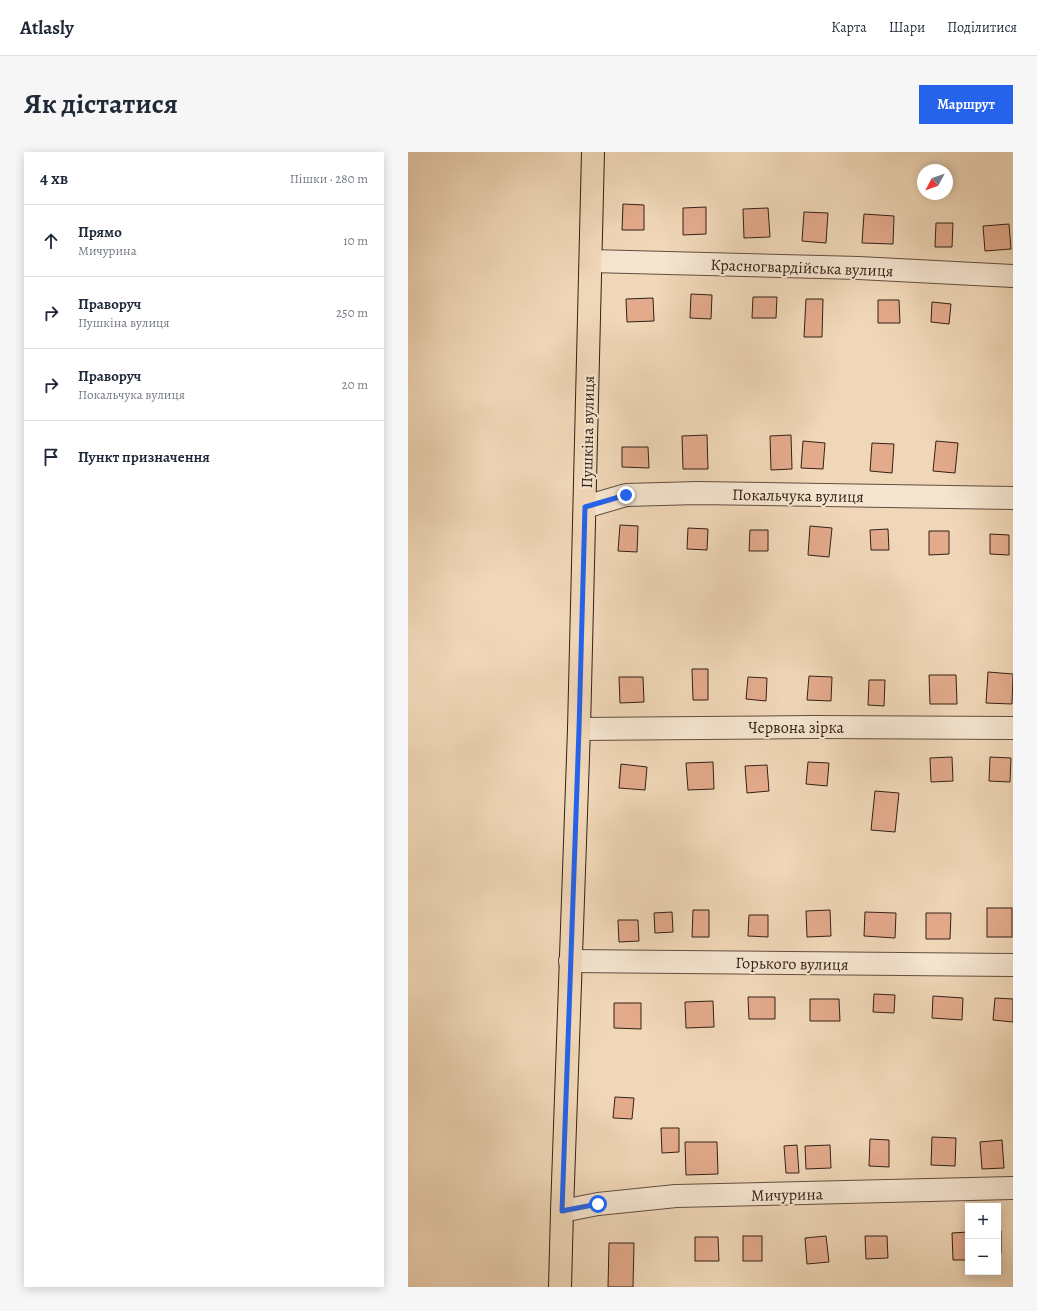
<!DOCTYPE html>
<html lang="uk">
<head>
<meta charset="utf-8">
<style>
	body { margin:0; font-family:Alegreya,serif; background:#f6f6f7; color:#1f2937 }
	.controls { position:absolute; right:12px; bottom:12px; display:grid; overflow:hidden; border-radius:0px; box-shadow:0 2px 10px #0003 }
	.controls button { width:36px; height:36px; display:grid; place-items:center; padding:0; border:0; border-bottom:1px solid #e0e1e3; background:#fff; color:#1f2937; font:20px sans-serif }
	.compass { position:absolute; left:509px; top:12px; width:36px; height:36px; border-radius:50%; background:#fff; box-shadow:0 2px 10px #0003; rotate:229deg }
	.stop { position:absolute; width:12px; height:12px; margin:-9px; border:3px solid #2563eb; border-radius:50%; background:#fff }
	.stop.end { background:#2563eb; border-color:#fff; box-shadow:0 1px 4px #0008 }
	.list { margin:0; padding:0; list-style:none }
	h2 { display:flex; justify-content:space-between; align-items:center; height:52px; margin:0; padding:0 16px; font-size:17px }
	h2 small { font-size:13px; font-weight:400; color:#747a83 }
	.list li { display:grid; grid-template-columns:26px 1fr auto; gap:12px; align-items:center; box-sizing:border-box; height:72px; padding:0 16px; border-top:1px solid #e0e1e3 }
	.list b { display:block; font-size:15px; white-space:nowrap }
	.list p { margin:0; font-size:13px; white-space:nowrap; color:#747a83 }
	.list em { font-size:13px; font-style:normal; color:#747a83 }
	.icon { flex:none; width:22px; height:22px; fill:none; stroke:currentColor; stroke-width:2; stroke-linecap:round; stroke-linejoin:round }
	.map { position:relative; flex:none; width:605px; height:1135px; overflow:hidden; border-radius:0px }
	header { display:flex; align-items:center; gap:24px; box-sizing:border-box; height:56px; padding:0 20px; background:#fff; border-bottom:1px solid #e0e1e3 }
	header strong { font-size:19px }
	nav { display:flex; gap:22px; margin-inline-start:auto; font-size:14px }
	.intro { display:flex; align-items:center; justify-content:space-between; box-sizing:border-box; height:96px; padding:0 24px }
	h1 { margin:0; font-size:28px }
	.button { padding:10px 18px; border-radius:0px; background:#2563eb; color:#fff; font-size:14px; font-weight:700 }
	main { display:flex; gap:24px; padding:0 24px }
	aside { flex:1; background:#fff; border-radius:0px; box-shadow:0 2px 10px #0003 }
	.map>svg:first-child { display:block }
</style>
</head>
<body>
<header>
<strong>Atlasly</strong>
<nav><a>Карта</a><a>Шари</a><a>Поділитися</a></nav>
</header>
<div class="intro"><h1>Як дістатися</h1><a class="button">Маршрут</a></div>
<main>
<aside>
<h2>4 хв<small>Пішки · 280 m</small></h2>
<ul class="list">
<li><svg class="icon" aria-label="ahead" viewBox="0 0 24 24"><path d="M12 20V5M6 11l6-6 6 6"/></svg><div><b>Прямо</b><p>Мичурина</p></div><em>10 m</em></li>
<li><svg class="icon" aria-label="right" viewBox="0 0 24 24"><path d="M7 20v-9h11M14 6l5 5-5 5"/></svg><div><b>Праворуч</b><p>Пушкіна вулиця</p></div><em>250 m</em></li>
<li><svg class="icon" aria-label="right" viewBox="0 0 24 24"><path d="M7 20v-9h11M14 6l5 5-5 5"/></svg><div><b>Праворуч</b><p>Покальчука вулиця</p></div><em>20 m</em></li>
<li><svg class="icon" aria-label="arrive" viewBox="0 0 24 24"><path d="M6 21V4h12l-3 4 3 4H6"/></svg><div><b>Пункт призначення</b></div></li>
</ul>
</aside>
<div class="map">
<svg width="605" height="1135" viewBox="0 0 605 1135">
	<rect width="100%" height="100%" fill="#f0d7b7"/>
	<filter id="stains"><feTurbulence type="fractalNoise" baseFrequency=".005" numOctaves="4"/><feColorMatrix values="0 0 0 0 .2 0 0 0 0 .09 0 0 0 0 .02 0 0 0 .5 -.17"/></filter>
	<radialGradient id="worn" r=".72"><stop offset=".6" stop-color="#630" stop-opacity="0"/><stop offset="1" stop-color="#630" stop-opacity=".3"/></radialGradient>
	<g fill="#e3aa8c" stroke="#332116">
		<polygon points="215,52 236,53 236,78 214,78"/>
		<polygon points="298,55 298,82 275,83 275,56"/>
		<polygon points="360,56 362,85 336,86 335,57"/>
		<polygon points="396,60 420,61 418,91 394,89"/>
		<polygon points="456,62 486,64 485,92 454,91"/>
		<polygon points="528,71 545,71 544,95 527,95"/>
		<polygon points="601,72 603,97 577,99 575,74"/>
		<polygon points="283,142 304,143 303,167 282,166"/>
		<polygon points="345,145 369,145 368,166 344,166"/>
		<polygon points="245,146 246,169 219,170 218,147"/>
		<polygon points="398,147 415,147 414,185 396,185"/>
		<polygon points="470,148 491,148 492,171 470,171"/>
		<polygon points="524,150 543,152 541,172 523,170"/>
		<polygon points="299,283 300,317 275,317 274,284"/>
		<polygon points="383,283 384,317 363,318 362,284"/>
		<polygon points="395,289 417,291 415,317 393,316"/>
		<polygon points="528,289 550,291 547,321 525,319"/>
		<polygon points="464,291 486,292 484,321 462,319"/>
		<polygon points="214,295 240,295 241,316 214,315"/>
		<polygon points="212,373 230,374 229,400 210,399"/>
		<polygon points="402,374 424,376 421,405 400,403"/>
		<polygon points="280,376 300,377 299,398 279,397"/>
		<polygon points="480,377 481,398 463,398 462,378"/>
		<polygon points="342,378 360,378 360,399 341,399"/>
		<polygon points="521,379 541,379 541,402 521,403"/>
		<polygon points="582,382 601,383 601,403 582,402"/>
		<polygon points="284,517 300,517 300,548 285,548"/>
		<polygon points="580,520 605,522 604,552 578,551"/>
		<polygon points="521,523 548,523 549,552 522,552"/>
		<polygon points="401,524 424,525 423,549 399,548"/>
		<polygon points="211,525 235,525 236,550 212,551"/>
		<polygon points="340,525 359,526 358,549 338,547"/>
		<polygon points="461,528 477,528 476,554 460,553"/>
		<polygon points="544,605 545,629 523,630 522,606"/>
		<polygon points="582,605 603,606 602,630 581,629"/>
		<polygon points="305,610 306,637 280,638 278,611"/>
		<polygon points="400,610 421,611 419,634 398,632"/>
		<polygon points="213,612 239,615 237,638 211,636"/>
		<polygon points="359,613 361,639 339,641 337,614"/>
		<polygon points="467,639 491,641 487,680 463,678"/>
		<rect x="579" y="756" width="25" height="29"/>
		<polygon points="285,758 301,758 301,785 284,785"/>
		<polygon points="422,758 423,784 399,785 398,759"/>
		<polygon points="264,760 265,780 247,781 246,761"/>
		<polygon points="457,760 488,761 487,786 456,784"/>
		<polygon points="518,761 543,761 542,787 518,787"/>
		<polygon points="341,763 360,763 360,785 340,784"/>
		<polygon points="210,768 230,768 231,789 211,790"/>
		<polygon points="466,842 487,843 486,861 465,860"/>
		<polygon points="525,844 555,846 554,868 524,866"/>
		<polygon points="340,845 367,845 367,867 341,867"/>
		<polygon points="587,846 605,847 605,870 585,868"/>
		<polygon points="402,847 431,847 432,869 402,869"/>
		<polygon points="305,849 306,875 278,876 277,850"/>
		<polygon points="206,851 233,851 233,877 206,876"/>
		<polygon points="207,945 226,946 224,967 205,966"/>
		<polygon points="253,976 271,976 271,1000 254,1001"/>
		<polygon points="524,985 548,986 547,1014 523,1013"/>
		<polygon points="462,987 481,988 481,1015 461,1014"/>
		<polygon points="594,988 596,1016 574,1017 572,990"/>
		<polygon points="277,990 309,990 310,1022 278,1023"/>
		<polygon points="389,993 391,1021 378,1021 376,994"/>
		<polygon points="422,993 423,1016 398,1017 397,994"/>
		<rect x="590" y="1079" width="3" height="22"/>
		<polygon points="560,1080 560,1108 545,1108 544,1081"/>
		<rect x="335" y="1084" width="19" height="25"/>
		<polygon points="418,1084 421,1110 399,1112 397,1086"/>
		<polygon points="457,1084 479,1084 480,1106 458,1107"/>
		<polygon points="287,1085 310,1085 311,1109 287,1109"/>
		<polygon points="201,1091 226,1091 225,1135 200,1135"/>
	</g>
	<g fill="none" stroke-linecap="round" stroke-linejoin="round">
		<defs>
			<g id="minor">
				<polyline points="183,109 451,116 605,124"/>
				<polyline points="177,355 218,343 289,341 605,346"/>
				<polyline points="171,577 406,575 605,576"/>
				<polyline points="162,809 605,813"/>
				<polyline points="154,1059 190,1052 268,1044 605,1036"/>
			</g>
			<polyline id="major" points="152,1135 154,1059 171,577 185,0"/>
		</defs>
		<use href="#minor" stroke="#624e3e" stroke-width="24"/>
		<use href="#major" stroke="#332116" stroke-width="24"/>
		<use href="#minor" stroke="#f5e5d0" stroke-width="22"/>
		<use href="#major" stroke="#f0d7b7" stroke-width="22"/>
	</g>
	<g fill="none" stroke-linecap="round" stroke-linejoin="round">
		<polyline stroke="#2563eb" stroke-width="5" points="190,1052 154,1059 171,577 177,355 218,343"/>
	</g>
	<g text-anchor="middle" stroke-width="4" stroke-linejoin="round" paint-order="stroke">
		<g font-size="16" fill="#332116" stroke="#f5e5d0">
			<text transform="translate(394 115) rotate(2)" y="6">Красногвардійська вулиця</text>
			<text transform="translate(179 280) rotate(-89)" y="6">Пушкіна вулиця</text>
			<text transform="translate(390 343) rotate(1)" y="6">Покальчука вулиця</text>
			<text x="388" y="581">Червона зірка</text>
			<text transform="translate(384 811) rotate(1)" y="6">Горького вулиця</text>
			<text transform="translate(379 1042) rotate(-1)" y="6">Мичурина</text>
		</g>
	</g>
	<rect width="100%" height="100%" filter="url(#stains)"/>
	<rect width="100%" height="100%" fill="url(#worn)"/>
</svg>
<div class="controls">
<button>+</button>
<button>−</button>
</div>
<svg class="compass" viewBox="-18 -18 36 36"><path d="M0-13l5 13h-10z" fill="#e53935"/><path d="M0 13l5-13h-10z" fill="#747a83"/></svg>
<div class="stop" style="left:190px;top:1052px"></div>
<div class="stop end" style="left:218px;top:343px"></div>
</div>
</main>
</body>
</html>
